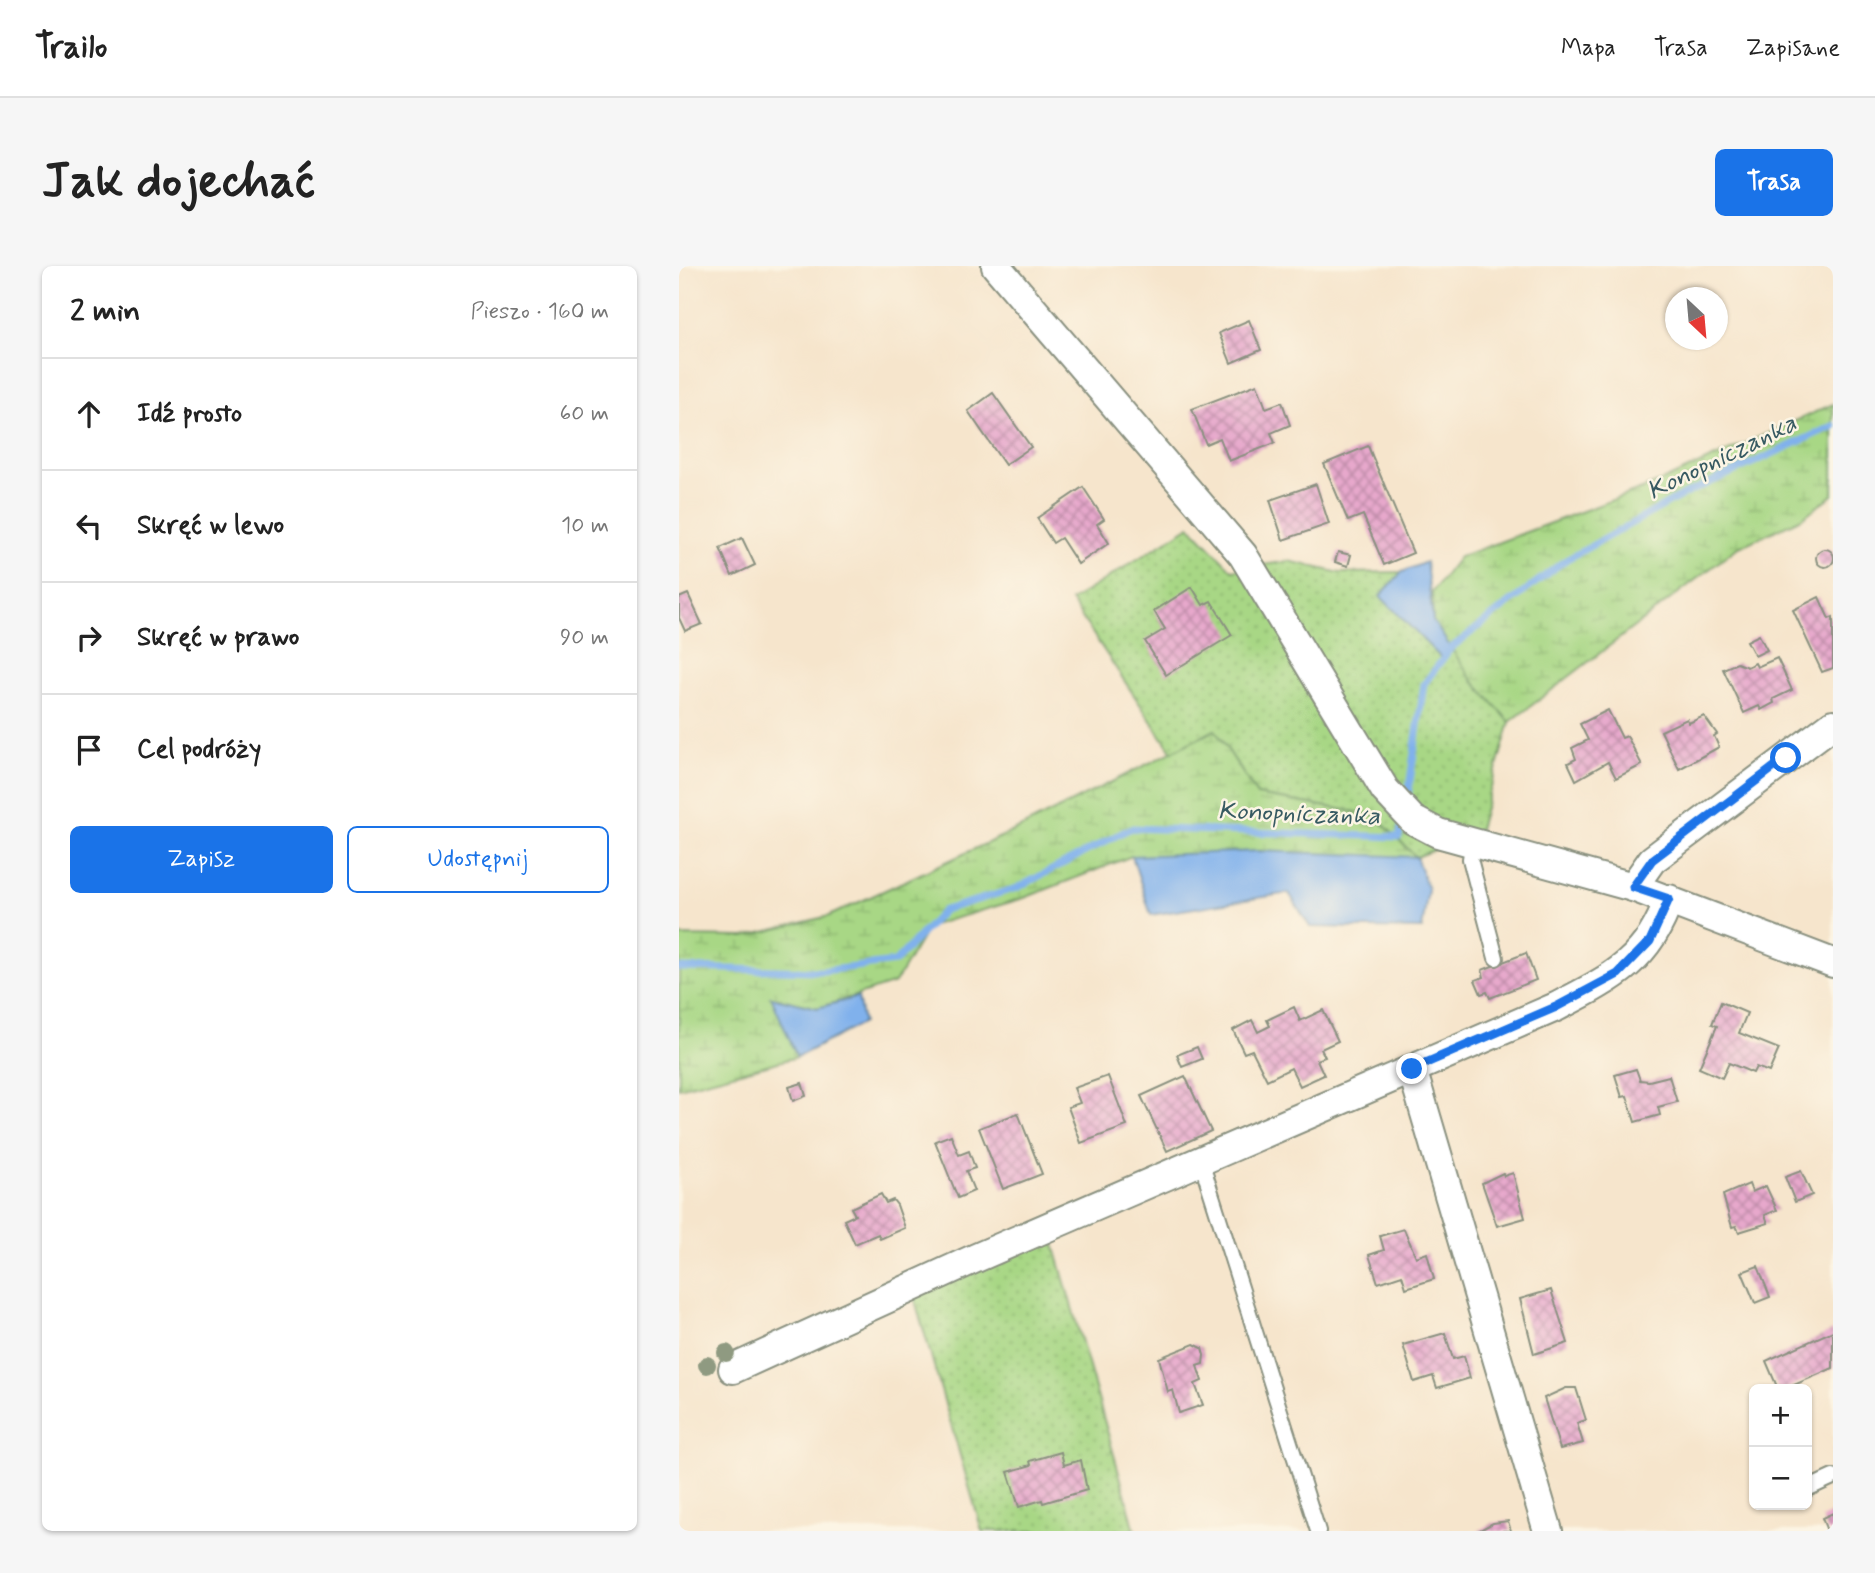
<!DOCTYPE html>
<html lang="pl">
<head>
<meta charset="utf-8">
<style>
	body { margin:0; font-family:Mynerve,sans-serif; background:#f6f6f6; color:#222 }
	.controls { position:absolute; right:21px; bottom:21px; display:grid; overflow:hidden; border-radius:10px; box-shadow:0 2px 5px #0004 }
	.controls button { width:63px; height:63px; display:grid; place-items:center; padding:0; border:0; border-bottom:2px solid #e0e0e0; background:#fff; color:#222; font:35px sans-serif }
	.compass { position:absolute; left:986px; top:21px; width:63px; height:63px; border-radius:50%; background:#fff; box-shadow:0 2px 5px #0004; rotate:154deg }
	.stop { position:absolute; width:21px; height:21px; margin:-16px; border:5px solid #1a73e8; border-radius:50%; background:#fff }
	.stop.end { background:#1a73e8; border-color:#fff; box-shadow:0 2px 7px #0008 }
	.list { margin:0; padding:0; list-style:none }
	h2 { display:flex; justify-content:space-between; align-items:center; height:91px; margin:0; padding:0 28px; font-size:30px }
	h2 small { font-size:23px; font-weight:400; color:#767676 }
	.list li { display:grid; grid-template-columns:46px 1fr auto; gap:21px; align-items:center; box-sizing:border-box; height:112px; padding:0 28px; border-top:2px solid #e0e0e0 }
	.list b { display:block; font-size:26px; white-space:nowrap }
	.list em { font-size:23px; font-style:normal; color:#767676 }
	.actions { display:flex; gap:14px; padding:21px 28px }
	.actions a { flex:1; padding:16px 0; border:2px solid #1a73e8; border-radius:10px; text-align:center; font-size:24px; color:#1a73e8 }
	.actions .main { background:#1a73e8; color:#fff }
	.icon { flex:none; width:38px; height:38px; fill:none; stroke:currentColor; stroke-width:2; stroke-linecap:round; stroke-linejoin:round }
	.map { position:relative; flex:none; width:1154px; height:1265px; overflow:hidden; border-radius:10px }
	header { display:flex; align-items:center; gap:42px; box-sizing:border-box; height:98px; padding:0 35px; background:#fff; border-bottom:2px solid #e0e0e0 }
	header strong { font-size:33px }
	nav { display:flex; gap:38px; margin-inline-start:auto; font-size:24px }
	.intro { display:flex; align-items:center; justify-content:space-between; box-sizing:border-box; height:168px; padding:0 42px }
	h1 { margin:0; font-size:49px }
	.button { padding:18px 32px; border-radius:10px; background:#1a73e8; color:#fff; font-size:24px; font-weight:700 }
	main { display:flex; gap:42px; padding:0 42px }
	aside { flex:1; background:#fff; border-radius:10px; box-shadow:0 2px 5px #0004 }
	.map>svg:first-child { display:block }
</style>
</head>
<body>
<header>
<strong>Trailo</strong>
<nav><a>Mapa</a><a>Trasa</a><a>Zapisane</a></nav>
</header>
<div class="intro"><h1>Jak dojechać</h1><a class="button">Trasa</a></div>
<main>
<aside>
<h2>2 min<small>Pieszo · 160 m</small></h2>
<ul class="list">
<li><svg class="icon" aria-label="ahead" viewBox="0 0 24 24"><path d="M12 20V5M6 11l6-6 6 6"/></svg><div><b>Idź prosto</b></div><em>60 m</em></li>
<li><svg class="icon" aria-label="left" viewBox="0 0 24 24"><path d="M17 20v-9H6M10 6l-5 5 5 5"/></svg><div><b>Skręć w lewo</b></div><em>10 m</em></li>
<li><svg class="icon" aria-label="right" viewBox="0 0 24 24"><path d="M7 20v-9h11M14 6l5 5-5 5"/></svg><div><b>Skręć w prawo</b></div><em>90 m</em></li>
<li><svg class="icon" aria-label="arrive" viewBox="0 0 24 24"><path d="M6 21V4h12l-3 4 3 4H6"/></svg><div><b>Cel podróży</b></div></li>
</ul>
<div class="actions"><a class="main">Zapisz</a><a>Udostępnij</a></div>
</aside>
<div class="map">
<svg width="1154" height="1265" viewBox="0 0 1154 1265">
	<defs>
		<pattern id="grass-dots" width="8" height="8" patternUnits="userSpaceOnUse" patternTransform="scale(1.75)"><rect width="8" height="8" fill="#a8d785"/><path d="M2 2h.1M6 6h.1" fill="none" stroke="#90b973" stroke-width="1.8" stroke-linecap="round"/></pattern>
		<pattern id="wetland-marsh" width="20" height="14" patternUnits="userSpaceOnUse" patternTransform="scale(1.75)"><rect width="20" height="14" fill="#a8d785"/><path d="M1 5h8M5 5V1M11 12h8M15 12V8" fill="none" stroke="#90b973"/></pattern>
		<pattern id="building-cross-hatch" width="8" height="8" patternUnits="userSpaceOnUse" patternTransform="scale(1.75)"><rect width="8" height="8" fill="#e7a8cc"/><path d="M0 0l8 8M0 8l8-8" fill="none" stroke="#bb8aa6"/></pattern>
	</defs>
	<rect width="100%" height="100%" fill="#fcf5e5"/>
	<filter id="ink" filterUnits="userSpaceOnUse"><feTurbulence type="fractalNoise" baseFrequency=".0143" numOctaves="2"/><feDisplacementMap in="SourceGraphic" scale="14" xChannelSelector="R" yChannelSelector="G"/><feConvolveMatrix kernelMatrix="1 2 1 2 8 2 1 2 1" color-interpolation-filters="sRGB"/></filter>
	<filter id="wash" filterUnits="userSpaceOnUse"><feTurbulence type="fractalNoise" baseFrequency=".00686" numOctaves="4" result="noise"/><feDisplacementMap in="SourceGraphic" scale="28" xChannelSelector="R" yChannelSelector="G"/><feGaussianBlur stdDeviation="1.57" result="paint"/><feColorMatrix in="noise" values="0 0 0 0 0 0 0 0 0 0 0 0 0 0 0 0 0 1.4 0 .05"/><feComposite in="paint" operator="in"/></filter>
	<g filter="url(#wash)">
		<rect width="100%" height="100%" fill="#f6e5cc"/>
		<g fill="url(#grass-dots)" stroke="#648a5c" stroke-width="2">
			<polygon points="511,260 553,304 610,295 661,307 723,306 701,330 763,393 772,382 831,456 799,566 737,591 695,549 578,529 536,464 493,486 392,335"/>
			<polygon points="373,971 449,1238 456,1265 303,1265 235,1031"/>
		</g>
		<g fill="url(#wetland-marsh)" stroke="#648a5c" stroke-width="2">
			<polygon points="1154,138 1154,229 1123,252 1058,282 831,456 794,415 754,355 753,326 780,291 974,219"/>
			<polygon points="536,464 578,529 695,549 737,591 453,590 345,632 250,660 216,717 139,742 93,731 118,791 0,822 0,670 65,671 150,650 343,561"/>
		</g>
		<g fill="#80b1ec" stroke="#507790" stroke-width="2">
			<polygon points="747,296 754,355 772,382 764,394 701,330 723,306"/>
			<polygon points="579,585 737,591 749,623 743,663 631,661 610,627 472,649 453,590"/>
			<polygon points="92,731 138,742 179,731 184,757 118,791"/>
		</g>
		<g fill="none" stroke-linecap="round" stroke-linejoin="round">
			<g stroke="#80b1ec" stroke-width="7">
				<polyline points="728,536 745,418 772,382 885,295 1004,229 1154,160"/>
				<polyline points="0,702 143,705 216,696 265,644 338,622 452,562 720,571 724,554"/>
			</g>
		</g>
		<g id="blocks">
			<g fill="url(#building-cross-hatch)">
				<polygon points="570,54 582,84 552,97 540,67"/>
				<polygon points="578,118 587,142 603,136 611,159 592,167 596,177 550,195 541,172 527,178 513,143"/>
				<polygon points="314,127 352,181 326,199 289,145"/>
				<polygon points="689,180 734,287 705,299 684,249 669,255 645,198"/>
				<polygon points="637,218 650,258 604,274 591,234"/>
				<polygon points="404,221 425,253 418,258 430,277 399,298 382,272 374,277 358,252"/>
				<polygon points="63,272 76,299 53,310 41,282"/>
				<circle cx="1146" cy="292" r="9"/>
				<polygon points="659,286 672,289 669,300 656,296"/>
				<polygon points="513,321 524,339 532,335 553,369 487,409 466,375 486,363 475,345"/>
				<polygon points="9,328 23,358 6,365 0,352 0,332"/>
				<polygon points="1140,331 1150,353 1154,351 1154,402 1143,406 1114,344"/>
				<polygon points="1080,369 1088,384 1076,390 1068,375"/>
				<polygon points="1098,392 1113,424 1094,433 1095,437 1082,444 1080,440 1065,447 1044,403 1058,397 1068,401 1076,397 1078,401"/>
				<polygon points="929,444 943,472 948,470 963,499 937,512 929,496 897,514 889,497 897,493 893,482 909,474 901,458"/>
				<polygon points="1025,450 1038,468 1035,470 1040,481 1000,503 982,465 1008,453 1010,457"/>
				<polygon points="847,687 857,714 811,732 808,726 802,728 796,714 805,711 803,704"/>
				<polygon points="1042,736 1068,747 1060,767 1100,783 1090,806 1077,801 1074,807 1050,797 1043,812 1020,802 1038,760 1033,758"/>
				<polygon points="615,741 621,755 644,744 659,775 642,783 646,791 638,794 645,809 621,820 612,802 588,814 573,784 565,787 554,764 573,754 579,766 591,760 588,754"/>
				<polygon points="518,781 523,793 503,801 498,789"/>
				<polygon points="957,803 961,814 970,815 990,810 998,836 979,841 981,849 956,856 948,830 943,831 936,809"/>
				<polygon points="429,810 448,860 402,877 389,841 401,837 395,822"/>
				<polygon points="506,810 532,865 488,885 462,830"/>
				<polygon points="123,817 127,830 114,835 110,821"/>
				<polygon points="339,847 363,908 324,923 300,862"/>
				<polygon points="272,869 280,889 290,885 296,902 287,905 295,925 279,932 256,875"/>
				<polygon points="1122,905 1133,929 1116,936 1106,911"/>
				<polygon points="824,907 825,910 834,907 846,952 818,960 803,917"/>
				<polygon points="1070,918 1073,926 1087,920 1098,944 1086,949 1089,957 1060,966 1057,960 1053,961 1044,929"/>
				<polygon points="202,928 207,937 214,934 218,939 226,962 201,973 199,968 176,978 165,954 176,949 172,942"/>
				<polygon points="725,963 737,991 748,987 755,1013 727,1022 723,1009 699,1017 690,989 705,984 701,970"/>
				<polygon points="1079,1000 1091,1031 1076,1037 1063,1006"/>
				<polygon points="872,1024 889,1077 855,1088 841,1033"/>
				<polygon points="1154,1065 1154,1102 1106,1123 1099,1123 1087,1095"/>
				<polygon points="766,1067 774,1093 785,1090 791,1112 758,1122 754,1110 735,1116 724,1079"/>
				<polygon points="515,1078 523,1082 525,1089 524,1098 518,1100 523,1115 516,1118 524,1139 500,1147 494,1124 489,1126 480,1092"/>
				<polygon points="887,1122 897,1122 907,1154 898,1157 904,1177 881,1183 865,1132"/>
				<polygon points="382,1186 385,1199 402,1194 408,1224 364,1237 363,1234 340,1241 329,1206 352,1199 351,1195"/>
				<polygon points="1154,1247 1154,1265 1148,1265 1143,1252"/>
				<polygon points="829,1255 832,1265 799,1265 814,1257"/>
			</g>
		</g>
	</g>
	<g filter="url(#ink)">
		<use href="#blocks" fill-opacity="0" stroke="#8a9180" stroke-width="2"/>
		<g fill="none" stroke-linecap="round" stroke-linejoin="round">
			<defs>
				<g id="lane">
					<polyline points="794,575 791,593 817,692"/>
					<polyline points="522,895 639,1265"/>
					<polyline points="1128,1223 1154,1211"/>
				</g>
				<g id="street">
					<polyline points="317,0 564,289 706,524 734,554 759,567 954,621 1154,697"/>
					<polyline points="954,621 973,594 1154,458"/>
					<polyline points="733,803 869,1265"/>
					<path d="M54,1103L297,992L877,741C931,713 970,695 990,633"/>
				</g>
			</defs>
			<use href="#lane" stroke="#8a9180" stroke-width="18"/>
			<use href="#street" stroke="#8a9180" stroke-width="32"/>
			<use href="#lane" stroke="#fff" stroke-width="14"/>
			<use href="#street" stroke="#fff" stroke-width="28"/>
		</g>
		<g fill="#8f9a81">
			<circle cx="47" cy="1087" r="9"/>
			<circle cx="28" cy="1099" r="9"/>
		</g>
	</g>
	<g fill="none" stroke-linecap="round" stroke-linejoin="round" filter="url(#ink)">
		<polyline stroke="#1a73e8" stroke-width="9" points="733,803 877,741 939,708 971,675 990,633 954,621 973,594 1107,492"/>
	</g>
	<g text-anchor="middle" stroke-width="5" stroke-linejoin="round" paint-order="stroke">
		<g font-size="26" font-style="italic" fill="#375a62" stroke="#fcf5e5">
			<text transform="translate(1042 190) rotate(-26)" y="9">Konopniczanka</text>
			<text transform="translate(620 546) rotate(2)" y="9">Konopniczanka</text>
		</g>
	</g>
</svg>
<div class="controls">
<button>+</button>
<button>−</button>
</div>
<svg class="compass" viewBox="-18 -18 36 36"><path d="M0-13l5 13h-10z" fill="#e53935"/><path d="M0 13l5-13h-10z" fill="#767676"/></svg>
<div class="stop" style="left:1107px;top:492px"></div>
<div class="stop end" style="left:733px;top:803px"></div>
</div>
</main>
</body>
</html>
